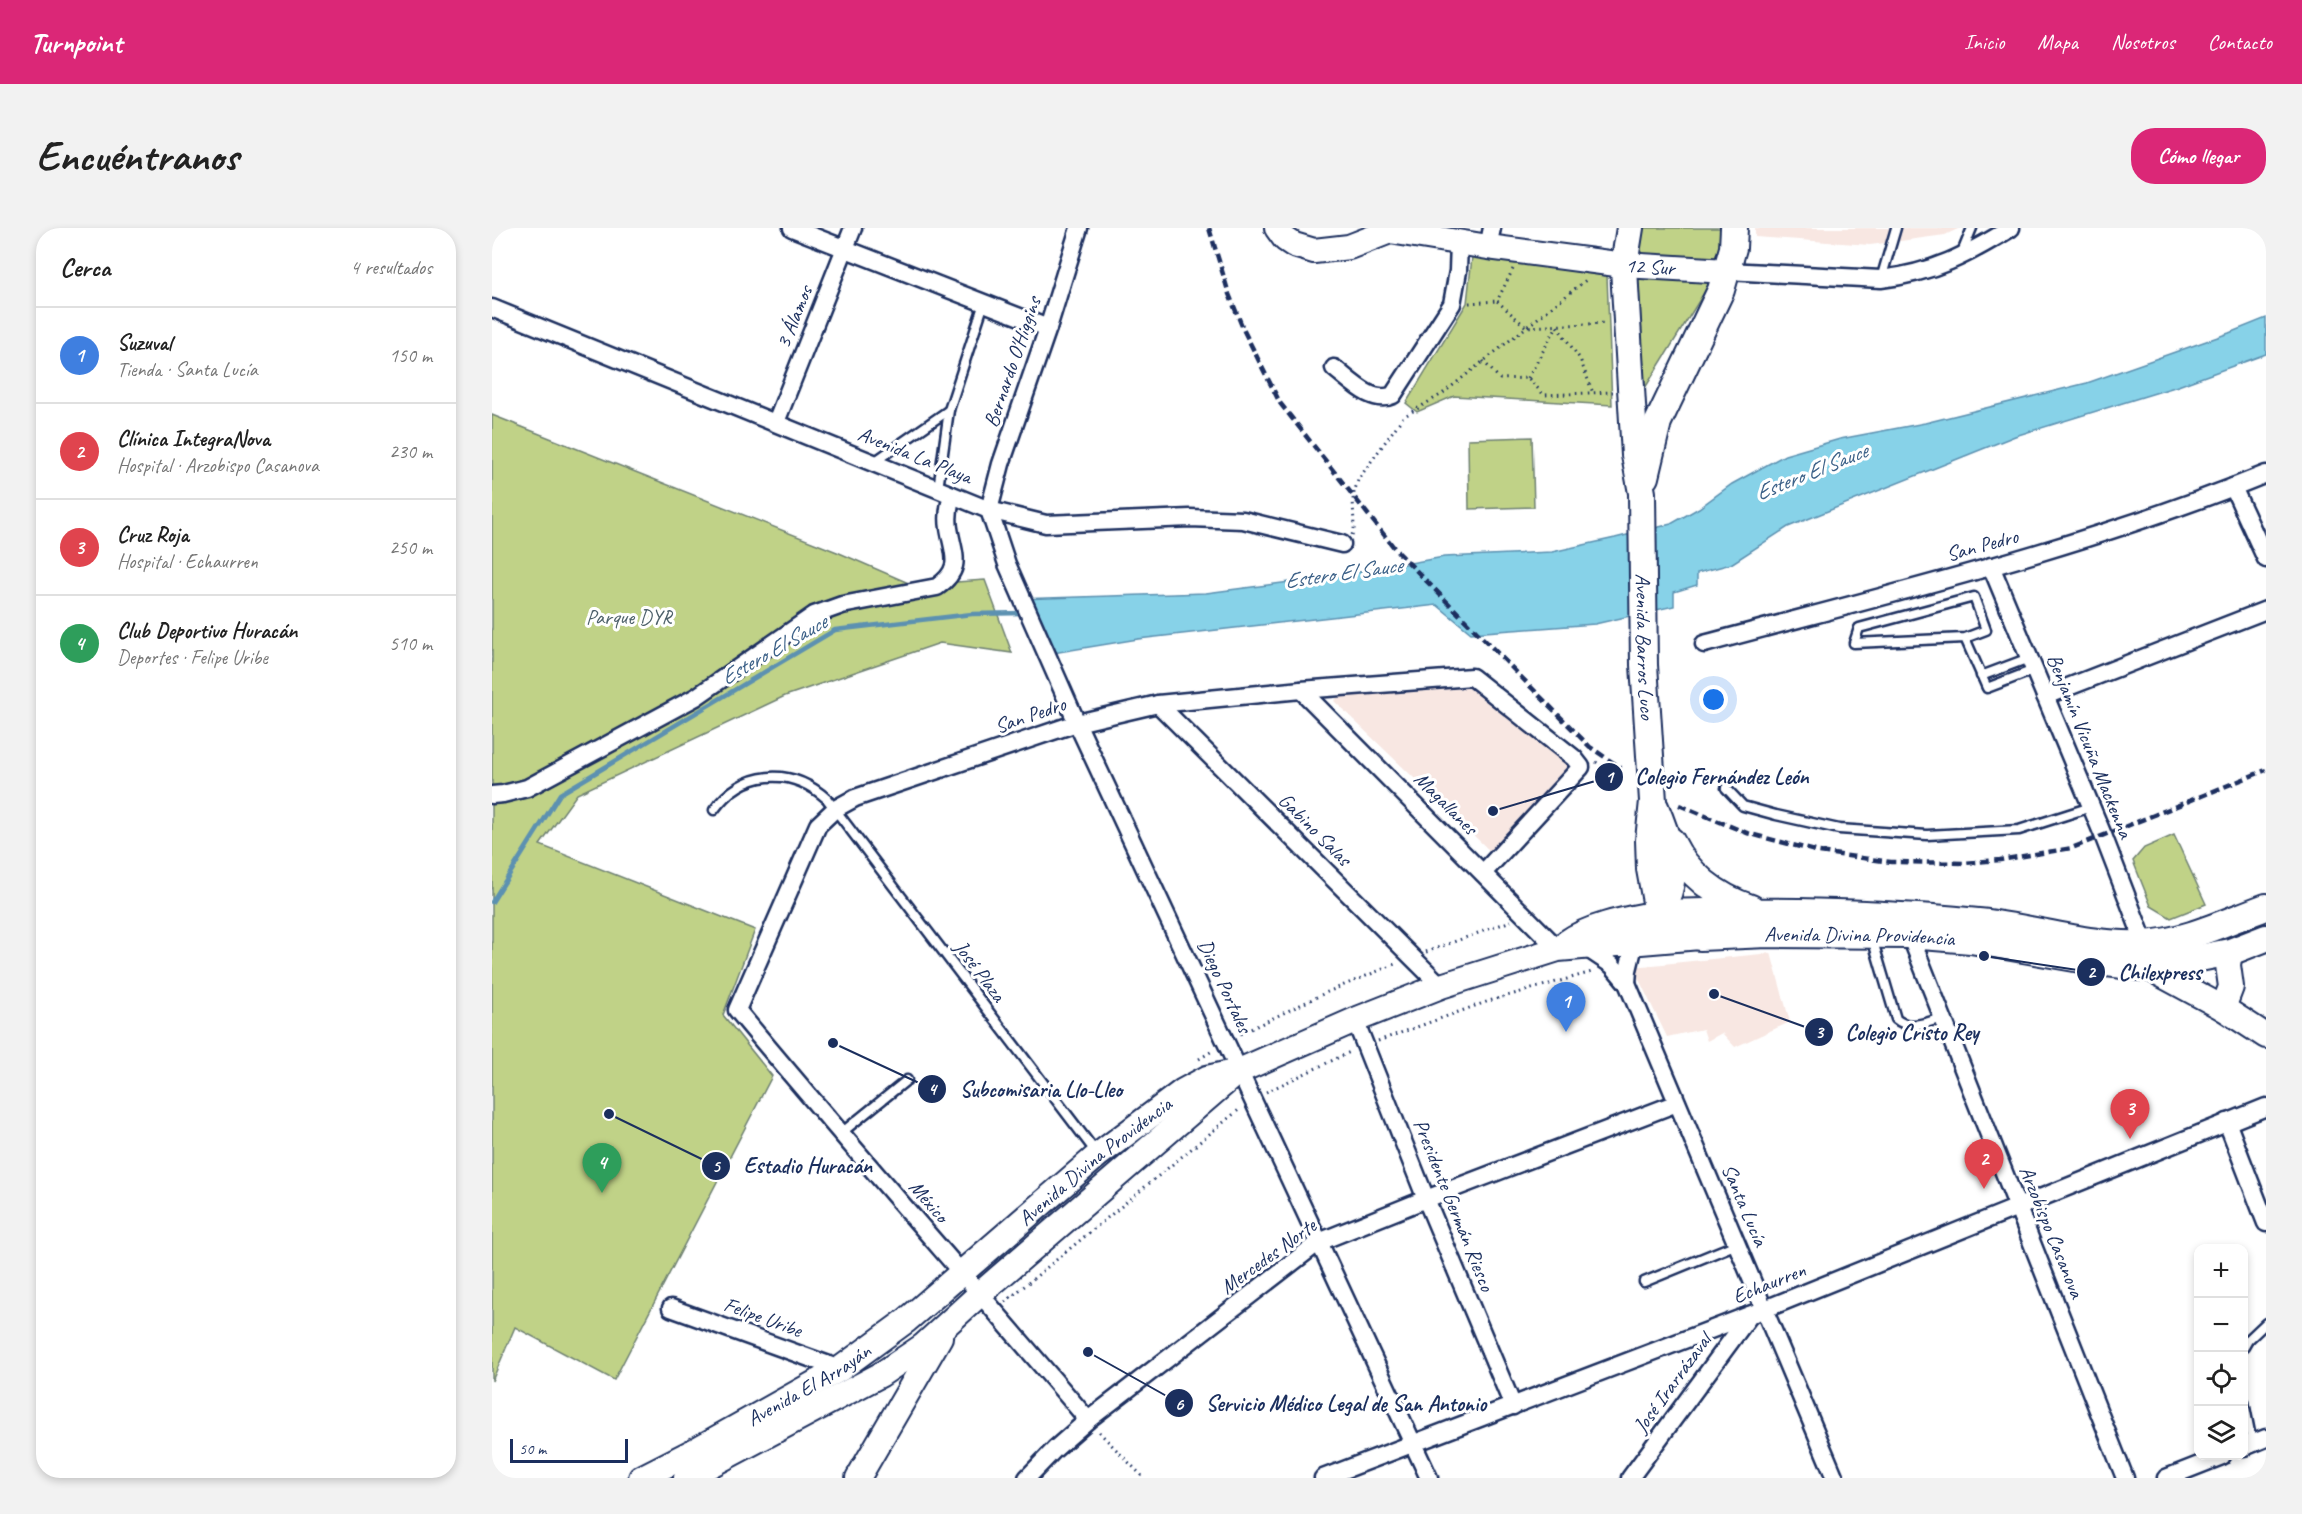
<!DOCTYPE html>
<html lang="es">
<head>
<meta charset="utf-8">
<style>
	body { margin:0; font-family:Caveat,sans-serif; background:#f2f2f2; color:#222 }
	.controls { position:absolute; right:18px; bottom:18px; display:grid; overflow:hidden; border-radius:12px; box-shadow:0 3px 9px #0003 }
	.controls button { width:54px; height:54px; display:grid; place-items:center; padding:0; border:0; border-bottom:2px solid #e0e0e0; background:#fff; color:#222; font:30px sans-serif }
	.scale { position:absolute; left:18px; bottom:15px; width:118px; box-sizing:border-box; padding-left:6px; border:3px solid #1b2f5e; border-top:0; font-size:16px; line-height:21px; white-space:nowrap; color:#1b2f5e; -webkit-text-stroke:4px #fff; paint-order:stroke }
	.you { position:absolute; left:1222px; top:472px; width:21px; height:21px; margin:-15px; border:4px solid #fff; border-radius:50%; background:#1a73e8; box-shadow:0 0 0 9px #1a73e833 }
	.badge { display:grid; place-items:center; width:39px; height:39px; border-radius:50%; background:#db2777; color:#fff; font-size:20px; font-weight:700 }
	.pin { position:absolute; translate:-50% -50px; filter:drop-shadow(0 2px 3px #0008) }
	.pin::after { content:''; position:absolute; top:32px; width:21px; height:18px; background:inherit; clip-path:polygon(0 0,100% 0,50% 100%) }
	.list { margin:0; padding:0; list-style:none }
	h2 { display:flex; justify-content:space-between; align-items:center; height:78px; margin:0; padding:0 24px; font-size:26px }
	h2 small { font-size:20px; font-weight:400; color:#767676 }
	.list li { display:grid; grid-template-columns:39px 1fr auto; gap:18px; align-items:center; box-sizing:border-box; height:96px; padding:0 24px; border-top:2px solid #e0e0e0 }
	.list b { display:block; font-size:22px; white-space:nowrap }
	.list p { margin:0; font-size:20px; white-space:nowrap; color:#767676 }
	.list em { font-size:20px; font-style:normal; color:#767676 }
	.icon { flex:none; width:33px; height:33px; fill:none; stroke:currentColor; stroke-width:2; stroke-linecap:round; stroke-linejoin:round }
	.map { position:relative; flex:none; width:1774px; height:1250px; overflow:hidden; border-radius:24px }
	header { display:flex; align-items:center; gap:36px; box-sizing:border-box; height:84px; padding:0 30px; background:#db2777; color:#fff }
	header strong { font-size:28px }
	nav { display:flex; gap:33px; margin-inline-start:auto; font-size:21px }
	.intro { display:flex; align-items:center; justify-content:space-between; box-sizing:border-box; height:144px; padding:0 36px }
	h1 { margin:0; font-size:42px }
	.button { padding:15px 27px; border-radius:24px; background:#db2777; color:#fff; font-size:21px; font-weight:700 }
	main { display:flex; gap:36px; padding:0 36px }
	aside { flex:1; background:#fff; border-radius:24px; box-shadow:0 3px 9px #0003 }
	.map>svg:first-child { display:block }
</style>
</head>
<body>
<header>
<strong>Turnpoint</strong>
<nav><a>Inicio</a><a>Mapa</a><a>Nosotros</a><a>Contacto</a></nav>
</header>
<div class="intro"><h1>Encuéntranos</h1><a class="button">Cómo llegar</a></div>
<main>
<aside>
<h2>Cerca<small>4 resultados</small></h2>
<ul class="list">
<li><span class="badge" style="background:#3f7fe0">1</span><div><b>Suzuval</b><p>Tienda · Santa Lucía</p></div><em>150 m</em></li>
<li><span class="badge" style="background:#e0444e">2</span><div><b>Clínica IntegraNova</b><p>Hospital · Arzobispo Casanova</p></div><em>230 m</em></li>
<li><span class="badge" style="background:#e0444e">3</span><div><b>Cruz Roja</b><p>Hospital · Echaurren</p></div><em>250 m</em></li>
<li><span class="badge" style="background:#2e9e5b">4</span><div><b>Club Deportivo Huracán</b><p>Deportes · Felipe Uribe</p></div><em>510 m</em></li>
</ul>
</aside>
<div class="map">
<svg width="1774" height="1250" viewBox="0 0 1774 1250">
	<rect width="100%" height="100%" fill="#fff"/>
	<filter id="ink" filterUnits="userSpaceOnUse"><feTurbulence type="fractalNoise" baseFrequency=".0167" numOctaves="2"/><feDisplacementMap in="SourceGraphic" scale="12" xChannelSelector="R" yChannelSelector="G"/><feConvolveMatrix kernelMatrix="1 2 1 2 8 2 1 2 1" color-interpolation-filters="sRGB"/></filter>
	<g filter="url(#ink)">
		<g fill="#f8e7e2">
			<polygon points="1263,0 1468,0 1453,7 1378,17 1263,9"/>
			<polygon points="979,457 1089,539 1001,626 842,473 851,464"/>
			<polygon points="1279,725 1298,794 1243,819 1230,805 1215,813 1211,801 1175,809 1141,739"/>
		</g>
		<g fill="#c0d287" stroke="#6e8072" stroke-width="1.5">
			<polygon points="1149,0 1232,0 1220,52 1153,160 1145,29"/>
			<polygon points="980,29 1115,48 1120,177 962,168 925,184 914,175 975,75"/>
			<polygon points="0,187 345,324 421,357 493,352 520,425 448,415 293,468 85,566 48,617 263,702 231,787 280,848 122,1152 23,1099 0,1153"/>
			<polygon points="1040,209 1042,279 977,281 976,211"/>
			<polygon points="1682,607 1714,676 1679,690 1659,678 1641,633 1652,620"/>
		</g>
		<polygon fill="#87d2e8" stroke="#5c91b1" stroke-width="1.5" points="1774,90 1774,126 1686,158 1523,208 1296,299 1239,336 1205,345 1205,357 1182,364 1182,378 1103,396 979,405 945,377 646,411 549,427 524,371 714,365 844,348 952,329 1060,324 1123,310 1179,296 1207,280 1240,256 1293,227 1348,211 1433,195 1595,155 1737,105"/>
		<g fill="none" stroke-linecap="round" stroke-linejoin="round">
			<polyline stroke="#5c91b1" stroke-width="4.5" points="0,674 68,566 343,402 480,386 532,385"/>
			<defs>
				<g id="lane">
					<polyline points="1469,27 1480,0"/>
					<polyline points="1389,51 1404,0"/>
					<polyline points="457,182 492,75"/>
					<polyline points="382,234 457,182 446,261"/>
					<polyline points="1473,410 1494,402 1482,369 1367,400 1362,415 1473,410 1495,460 1542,442"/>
					<polyline points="1489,448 1537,430"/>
					<polyline points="1234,560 1251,578 1284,587 1347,601 1435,607 1527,602 1599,579"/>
					<path d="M222,582C251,542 298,538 335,571L606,927"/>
					<path d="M1380,710L1404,791C1418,803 1434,794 1451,790"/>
					<polyline points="348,906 415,852"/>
					<polyline points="1152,1054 1245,1016"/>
					<polyline points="1752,1119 1756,1112 1774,1095"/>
					<polyline points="1752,1174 1760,1215"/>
				</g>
				<g id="street">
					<polyline points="300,0 556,100"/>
					<polyline points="996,19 1000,0"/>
					<path d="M1235,43L1389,51C1441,45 1475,27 1519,0"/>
					<polyline points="0,80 497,282 554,296 698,290 751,292 850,316"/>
					<path d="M842,140C858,152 880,177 901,167L960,76L966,43L967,14"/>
					<polyline points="284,194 361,0"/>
					<polyline points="1741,259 1774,331"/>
					<polyline points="497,282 515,336 585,495 937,1250"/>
					<polyline points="497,282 509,236 556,100 587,0"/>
					<polyline points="1499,338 1611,607 1653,716"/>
					<path d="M1212,416C1401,365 1592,320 1774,246"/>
					<polyline points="809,462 1066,721"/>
					<polyline points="1553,468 1774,382"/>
					<polyline points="666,476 949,758"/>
					<path d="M0,567L11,566L35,560L204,469L322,387L350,377L445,359C472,340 461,326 457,300C455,288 457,277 460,267"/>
					<polyline points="1418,707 1633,1250"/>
					<polyline points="1093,719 1120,737 1135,755 1343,1250"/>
					<polyline points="1135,755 1136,742 1143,713"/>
					<polyline points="863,792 934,971 1021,1178"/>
					<polyline points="1735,894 1774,995"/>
					<polyline points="179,1080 348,1141"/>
					<path d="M596,1192C480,1055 360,921 245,782L326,597L343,581L363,570L585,495L666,476L809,462L980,449L1082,530L1089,539L991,645"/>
					<polyline points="1752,1219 1774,1210"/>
					<polyline points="535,1250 563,1221 596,1192 827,1014 934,971 1185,875"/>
					<polyline points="831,1250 1273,1081 1774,879"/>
					<polyline points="1138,1250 1258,1087"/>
					<polyline points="1674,1250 1730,1228"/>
				</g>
				<g id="secondary">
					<path id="s1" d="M785,0L793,11L802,17L822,23L857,19L898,3L996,19L1132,37L1235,43"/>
					<path d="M1075,714C1101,696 1136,691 1166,685"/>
					<polyline points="1657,740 1731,780 1774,808"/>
					<polyline points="1731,780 1739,759 1736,737 1738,724"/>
					<path id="s2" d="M149,1250L202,1223L348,1141L415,1092L606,927L691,863L715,850L747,843L863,792L949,758L1066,721L1208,709"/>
					<polyline points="194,1250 388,1147 431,1118 489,1065 742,847"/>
					<polyline points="366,1250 448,1109"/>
				</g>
				<g id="primary">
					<path id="s3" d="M1138,0L1132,37L1133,59L1143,227L1150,265L1152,437L1161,573L1157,612L1158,641L1166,685"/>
					<polyline points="1153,249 1166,194 1229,62 1241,20 1242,0"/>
					<path d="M1179,613C1195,646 1225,669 1259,680"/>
					<path id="s4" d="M1166,685L1208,709L1275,706L1418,707L1479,712L1606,734L1657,740L1738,724L1774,710"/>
					<path d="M1167,685C1274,682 1379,683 1486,694C1541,699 1596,719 1652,716C1694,714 1735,693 1774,679"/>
					<path d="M1130,715C1190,678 1189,640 1163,579"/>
				</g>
			</defs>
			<use href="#lane" stroke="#1b2f5e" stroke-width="13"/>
			<use href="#street" stroke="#1b2f5e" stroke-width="21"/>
			<use href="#secondary" stroke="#1b2f5e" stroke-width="28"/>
			<use href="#primary" stroke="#1b2f5e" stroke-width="30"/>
			<g stroke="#1b2f5e" stroke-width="3" stroke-dasharray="1.5 4.5" stroke-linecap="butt">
				<polyline points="1021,41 1005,73 1034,99 1115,95"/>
				<polyline points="977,75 1005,73"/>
				<polyline points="991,133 1008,151 1036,150 1052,167 1121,164"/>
				<polyline points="1036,150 1065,98 1088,131 1101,165"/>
				<polyline points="860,307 862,301 861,268 866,252 911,189 950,166 1094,52"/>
				<polyline points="1104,534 1124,548 1129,540"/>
				<polyline points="934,724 1019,693"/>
				<polyline points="748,806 833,765 903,736"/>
				<polyline points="886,813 997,773 1100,744 1102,742"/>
				<polyline points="707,831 722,822"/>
				<polyline points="774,864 858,824"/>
				<polyline points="513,1074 749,880"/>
				<polyline points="607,1204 652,1250"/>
			</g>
			<use href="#lane" stroke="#fff" stroke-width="8"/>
			<use href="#street" stroke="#fff" stroke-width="16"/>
			<use href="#secondary" stroke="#fff" stroke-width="24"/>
			<use href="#primary" stroke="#fff" stroke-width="26"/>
			<g stroke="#1b2f5e" stroke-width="4.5" stroke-dasharray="9 4.5" stroke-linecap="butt">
				<polyline points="717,0 737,66 752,103 788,175 904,322 1098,519 1129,540"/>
				<polyline points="1187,577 1255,605 1327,624 1399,634 1472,635 1508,632 1580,620 1774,542"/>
			</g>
		</g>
	</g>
	<g text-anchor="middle" stroke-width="6" stroke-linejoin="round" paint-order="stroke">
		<g font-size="21" fill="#1b2f5e" stroke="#fff">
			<text dy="7" stroke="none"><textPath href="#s1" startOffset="387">12 Sur</textPath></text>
			<text transform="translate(302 89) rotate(-68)" y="7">3 Álamos</text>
			<text transform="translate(520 134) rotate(-71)" y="7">Bernardo O'Higgins</text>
			<text transform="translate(423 227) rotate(22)" y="7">Avenida La Playa</text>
			<text transform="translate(1490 317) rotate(-15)" y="7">San Pedro</text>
			<text dy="7" stroke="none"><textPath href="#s3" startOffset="420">Avenida Barros Luco</textPath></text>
			<text transform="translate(538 487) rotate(-19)" y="7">San Pedro</text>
			<text transform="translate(1598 518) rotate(68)" y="7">Benjamín Vicuña Mackenna</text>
			<text transform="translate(954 575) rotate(45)" y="7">Magallanes</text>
			<text transform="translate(823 601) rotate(45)" y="7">Gabino Salas</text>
			<text dy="7" stroke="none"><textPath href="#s4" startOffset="208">Avenida Divina Providencia</textPath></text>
			<text transform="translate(488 743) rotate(53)" y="7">José Plaza</text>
			<text transform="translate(733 758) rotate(65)" y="7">Diego Portales</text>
			<text dy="7" stroke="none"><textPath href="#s2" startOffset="556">Avenida Divina Providencia</textPath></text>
			<text transform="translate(437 973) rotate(49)" y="7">México</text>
			<text transform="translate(962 977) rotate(68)" y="7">Presidente Germán Riesco</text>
			<text transform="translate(1253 977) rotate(67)" y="7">Santa Lucía</text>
			<text transform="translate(1560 1004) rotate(68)" y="7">Arzobispo Casanova</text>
			<text transform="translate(776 1028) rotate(-36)" y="7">Mercedes Norte</text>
			<text transform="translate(1277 1055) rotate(-22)" y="7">Echaurren</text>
			<text transform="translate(271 1089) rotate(20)" y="7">Felipe Uribe</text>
			<text transform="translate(1180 1155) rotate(-54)" y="7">José Irarrázaval</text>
			<text dy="7" stroke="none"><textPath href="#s2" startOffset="192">Avenida El Arrayán</textPath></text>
		</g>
		<g font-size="21" fill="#4d606a" stroke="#fff">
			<text x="137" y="396">Parque DYR</text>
		</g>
		<g font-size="22" font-style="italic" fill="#3b6087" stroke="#fff">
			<text transform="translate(1319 243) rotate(-22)" y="8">Estero El Sauce</text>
			<text transform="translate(851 344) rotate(-8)" y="8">Estero El Sauce</text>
			<text transform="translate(281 421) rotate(-30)" y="8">Estero El Sauce</text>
		</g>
	</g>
	<path fill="none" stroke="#1b2f5e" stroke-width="2" d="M1001 583L1117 549M1492 728L1599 744M1222 766L1327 804M341 815L440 861M117 886L224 938M596 1124L687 1175"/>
	<g fill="#1b2f5e" stroke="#fff" stroke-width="2">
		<circle cx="1001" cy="583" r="6"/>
		<circle cx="1492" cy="728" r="6"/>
		<circle cx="1222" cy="766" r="6"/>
		<circle cx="341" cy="815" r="6"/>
		<circle cx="117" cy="886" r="6"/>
		<circle cx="596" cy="1124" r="6"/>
		<circle cx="1117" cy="549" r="15"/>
		<circle cx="1599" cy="744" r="15"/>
		<circle cx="1327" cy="804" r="15"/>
		<circle cx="440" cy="861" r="15"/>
		<circle cx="224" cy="938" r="15"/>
		<circle cx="687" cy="1175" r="15"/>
	</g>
	<g font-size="18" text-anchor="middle" font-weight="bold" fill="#fff">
		<text x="1117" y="555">1</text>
		<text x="1599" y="750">2</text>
		<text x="1327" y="810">3</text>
		<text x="440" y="867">4</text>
		<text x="224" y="944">5</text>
		<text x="687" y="1182">6</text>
	</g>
	<g font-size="22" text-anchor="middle" font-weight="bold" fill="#1b2f5e" stroke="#fff" stroke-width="6" stroke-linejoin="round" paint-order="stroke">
		<text x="1230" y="556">Colegio Fernández León</text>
		<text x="1668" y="752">Chilexpress</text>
		<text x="1420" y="812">Colegio Cristo Rey</text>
		<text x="549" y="869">Subcomisaria Llo-Lleo</text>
		<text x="316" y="945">Estadio Huracán</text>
		<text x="854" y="1183">Servicio Médico Legal de San Antonio</text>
	</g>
</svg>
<div class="controls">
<button>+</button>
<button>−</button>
<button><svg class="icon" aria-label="locate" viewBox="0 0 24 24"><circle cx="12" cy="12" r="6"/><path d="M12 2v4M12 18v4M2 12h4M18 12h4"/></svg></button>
<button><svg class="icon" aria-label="layers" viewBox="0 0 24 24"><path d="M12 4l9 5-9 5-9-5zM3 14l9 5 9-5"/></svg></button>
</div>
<div class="scale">50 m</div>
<div class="you"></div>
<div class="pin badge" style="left:1074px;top:804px;background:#3f7fe0">1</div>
<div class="pin badge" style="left:1492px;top:961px;background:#e0444e">2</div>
<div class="pin badge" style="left:1638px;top:911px;background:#e0444e">3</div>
<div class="pin badge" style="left:110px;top:965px;background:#2e9e5b">4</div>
</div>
</main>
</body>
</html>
